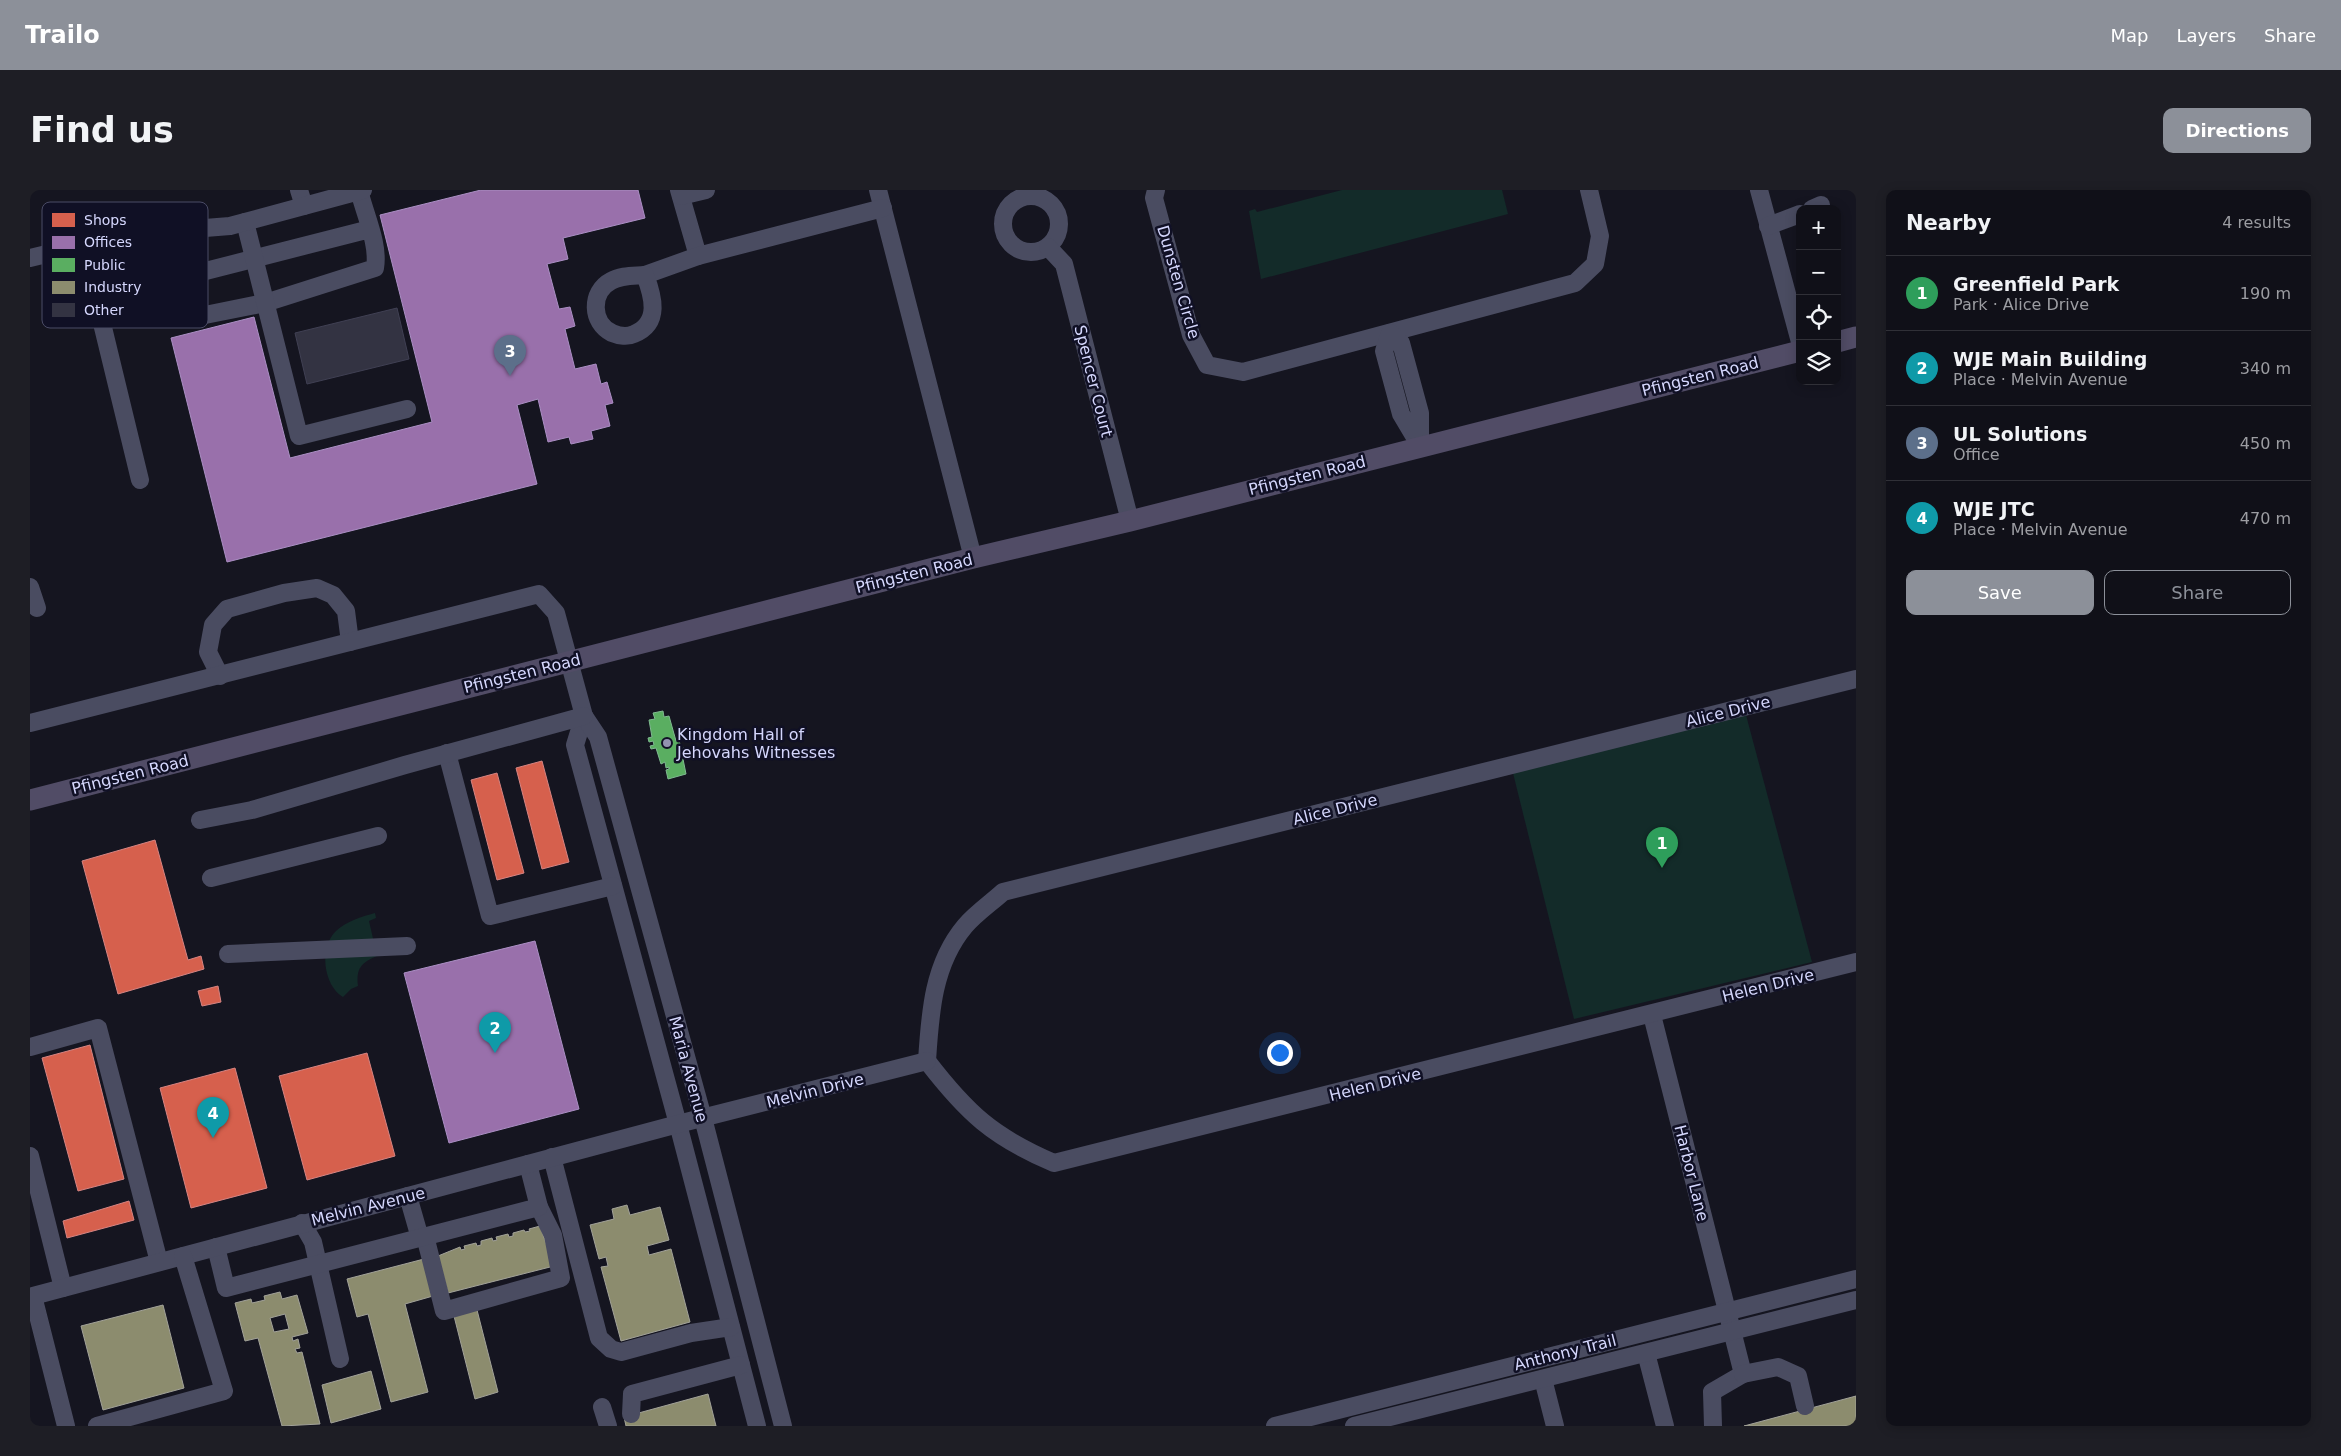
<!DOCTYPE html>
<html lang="en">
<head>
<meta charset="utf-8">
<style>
	body { margin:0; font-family:"DejaVu Sans",sans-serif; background:#1e1e25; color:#f1f3f6 }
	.controls { position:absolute; right:15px; top:15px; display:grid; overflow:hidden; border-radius:10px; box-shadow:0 2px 12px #0003 }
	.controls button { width:45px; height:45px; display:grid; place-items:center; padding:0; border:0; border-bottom:1px solid #303037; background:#101018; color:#f1f3f6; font:25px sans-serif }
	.you { position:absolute; left:1249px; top:862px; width:18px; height:18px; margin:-12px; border:4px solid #fff; border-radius:50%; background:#1a73e8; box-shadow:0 0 0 8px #1a73e833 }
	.badge { display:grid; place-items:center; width:32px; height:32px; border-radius:50%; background:#8c9099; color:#fff; font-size:16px; font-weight:700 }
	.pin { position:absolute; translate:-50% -41px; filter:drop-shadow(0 1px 2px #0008) }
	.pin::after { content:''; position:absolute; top:26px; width:18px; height:15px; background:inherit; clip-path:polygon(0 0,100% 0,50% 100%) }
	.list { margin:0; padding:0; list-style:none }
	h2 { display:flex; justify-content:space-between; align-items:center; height:65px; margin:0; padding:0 20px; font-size:21px }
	h2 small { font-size:16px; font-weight:400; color:#9c9da2 }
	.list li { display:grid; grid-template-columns:32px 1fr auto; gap:15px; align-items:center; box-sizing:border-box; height:75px; padding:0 20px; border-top:1px solid #303037 }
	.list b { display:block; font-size:19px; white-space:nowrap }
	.list p { margin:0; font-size:16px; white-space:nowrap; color:#9c9da2 }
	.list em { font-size:16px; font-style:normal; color:#9c9da2 }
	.actions { display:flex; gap:10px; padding:15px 20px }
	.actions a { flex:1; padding:11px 0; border:1px solid #8c9099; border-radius:10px; text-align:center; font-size:18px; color:#8c9099 }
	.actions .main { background:#8c9099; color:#fff }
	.icon { flex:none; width:28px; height:28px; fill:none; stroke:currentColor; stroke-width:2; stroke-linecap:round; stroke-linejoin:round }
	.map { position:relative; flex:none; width:1826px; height:1236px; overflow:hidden; border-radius:10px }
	header { display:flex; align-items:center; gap:30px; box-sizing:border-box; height:70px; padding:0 25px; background:#8c9099; color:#fff }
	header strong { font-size:24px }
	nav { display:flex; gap:28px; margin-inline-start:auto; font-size:18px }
	.intro { display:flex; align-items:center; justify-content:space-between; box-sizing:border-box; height:120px; padding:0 30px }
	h1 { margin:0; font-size:35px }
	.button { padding:12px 22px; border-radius:10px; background:#8c9099; color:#fff; font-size:18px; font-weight:700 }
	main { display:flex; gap:30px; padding:0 30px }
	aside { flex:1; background:#101018; border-radius:10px; box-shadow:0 2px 12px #0003 }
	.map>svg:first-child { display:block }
</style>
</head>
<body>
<header>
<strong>Trailo</strong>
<nav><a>Map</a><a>Layers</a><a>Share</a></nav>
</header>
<div class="intro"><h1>Find us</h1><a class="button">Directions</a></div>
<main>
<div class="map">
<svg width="1826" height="1236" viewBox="0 0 1826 1236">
	<rect width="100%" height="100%" fill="#151520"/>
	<g fill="#132b29">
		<polygon points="1312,0 1472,0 1478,24 1231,89 1219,21 1225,19 1227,22"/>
		<polygon points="1716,525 1782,772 1544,829 1483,583"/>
		<path d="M345,723L346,728L339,731L347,766C331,773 326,778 328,796L321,799L313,807C293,795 289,757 306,741C317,731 331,727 345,723Z"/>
	</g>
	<g fill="#d6604d" stroke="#d68482">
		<polygon points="512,571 539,672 512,679 486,578"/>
		<polygon points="467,583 494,683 467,690 441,590"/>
		<polygon points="125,650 158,770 171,766 174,779 88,804 52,671"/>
		<polygon points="188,796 191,812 172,816 168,801"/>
		<polygon points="60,855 94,989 48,1001 12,868"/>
		<polygon points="337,863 365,966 277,990 249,886"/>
		<polygon points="205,878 237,998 161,1018 130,898"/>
		<polygon points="99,1011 104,1030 37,1048 33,1031"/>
	</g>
	<g fill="#9970ab" stroke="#ab8fc4">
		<polygon points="451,0 608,0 615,28 533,48 538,69 517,74 529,119 540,117 545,136 535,139 545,179 566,174 571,194 577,192 583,213 575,215 580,236 561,241 563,249 541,254 539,247 518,252 508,209 487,215 507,294 197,372 141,148 224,127 260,268 402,232 350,25"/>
		<polygon points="505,751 549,919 419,953 374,783"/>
	</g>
	<polygon fill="#5aae61" stroke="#7fba90" points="633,521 634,527 639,526 646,551 649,550 651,559 654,558 656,563 652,564 656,584 638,589 636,580 639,579 639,577 636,578 635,572 631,574 626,558 621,559 620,556 624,555 623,551 619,552 618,548 622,547 619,530 625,529 623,523"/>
	<g fill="#8c8c6e" stroke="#a2a299" fill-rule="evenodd">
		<polygon points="597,1015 600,1025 630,1017 639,1050 617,1056 619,1065 641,1059 660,1132 591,1151 571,1077 578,1076 576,1067 569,1069 560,1035 584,1029 582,1019"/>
		<polygon points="510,1036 524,1076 418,1103 408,1066 430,1057 431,1060 435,1059 434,1056 446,1053 447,1056 451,1055 451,1051 462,1048 463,1051 467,1050 466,1047 478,1044 479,1047 483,1046 483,1043 494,1040 495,1042 500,1041 499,1039"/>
		<polygon points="394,1069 403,1106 375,1114 398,1202 361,1212 338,1124 327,1127 317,1089"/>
		<path d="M250,1102L252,1109L267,1105L278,1143L262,1147L263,1151L268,1149L270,1158L265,1159L267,1163L272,1162L290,1234L252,1236L228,1148L215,1151L205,1113L221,1109L222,1113L235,1110L234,1106ZM255,1124L259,1139L244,1142L240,1128Z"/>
		<polygon points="133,1115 154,1198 73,1220 51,1136"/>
		<polygon points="447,1120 468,1202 445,1209 424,1126"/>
		<polygon points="341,1181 351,1219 301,1233 292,1195"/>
		<polygon points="678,1204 686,1236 596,1236 594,1227"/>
		<polygon points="1826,1206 1826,1236 1714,1236"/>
	</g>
	<polygon fill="#333342" stroke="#404053" points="367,118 379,169 277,194 265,143"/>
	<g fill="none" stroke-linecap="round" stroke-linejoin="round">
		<g stroke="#4a4c61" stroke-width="18">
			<polyline points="269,0 274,16"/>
			<polyline points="649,0 668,66"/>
			<polyline points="848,0 943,368"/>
			<polyline points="1126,0 1124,8 1161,145 1177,175 1213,182 1545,93 1565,74 1570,46 1559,0"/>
			<polyline points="1729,0 1770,152"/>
			<path d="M330,1V4C336,27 349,55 345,78L235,113L165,127L159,107L156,86L340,39"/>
			<circle cx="1001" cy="34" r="28"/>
			<polyline points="651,6 676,0"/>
			<polyline points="1782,19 1791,15"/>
			<polyline points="215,32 269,246 377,219"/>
			<polyline points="1738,36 1770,24"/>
			<polyline points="53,55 110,290"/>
			<polyline points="1018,57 1034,74 1100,331"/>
			<polyline points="0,68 100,44 200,36 333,0"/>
			<polyline points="615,85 668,66 853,18"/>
			<path d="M615,85C623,106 631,133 604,144C598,147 589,146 582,143C561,133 560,102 581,91C591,85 604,86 615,85Z"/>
			<polygon points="1360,143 1371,153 1390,223 1390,256 1371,224 1354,161"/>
			<polyline points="0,397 7,418"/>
			<polyline points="190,486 178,462 183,435 197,419 254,403 287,398 303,405 316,421 320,452"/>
			<polyline points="554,526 545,555 648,934 727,1236"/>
			<polyline points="0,533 509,404 526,423 554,526 568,547 673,928 753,1236"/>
			<polyline points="417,563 460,726 583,696"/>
			<polyline points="170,630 222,620 375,575 554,526"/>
			<polyline points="181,688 348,646"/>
			<polyline points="198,764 377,756"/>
			<polyline points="1622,825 1713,1184 1682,1202 1683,1236"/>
			<polyline points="0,857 68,838 129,1072"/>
			<path d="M897,871C900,823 903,774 935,736C946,723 961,713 973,702L1826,489"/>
			<path d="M897,871C937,923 963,947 1024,973L1826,772"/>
			<polyline points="0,966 33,1098"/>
			<polyline points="522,967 569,1148 581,1159 591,1162 661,1143 701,1137"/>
			<polyline points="378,1006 390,1048"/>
			<polyline points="272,1033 283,1052 310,1169"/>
			<polyline points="395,1046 414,1121 531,1088 523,1045 509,1017"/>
			<polyline points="186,1057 196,1098 509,1017 498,974"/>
			<polyline points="1616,1163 1635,1236"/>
			<polyline points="1713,1184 1748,1177 1768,1186 1775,1216"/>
			<polyline points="1513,1189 1525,1236"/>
			<polyline points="572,1217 578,1236"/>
			<polyline points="601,1224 602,1204 711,1175"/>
			<polyline points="36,1236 3,1106 648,934 897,871"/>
			<polyline points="67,1236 194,1201 153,1066"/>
			<polyline points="1245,1236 1826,1089"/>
			<polyline points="1324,1236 1826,1110"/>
		</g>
		<g stroke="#514c66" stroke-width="21">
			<polyline points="1807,152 1826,147"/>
			<polyline points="0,610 943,368 1100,331 1770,161"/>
		</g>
	</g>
	<circle fill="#9293b0" stroke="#101025" stroke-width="2" cx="637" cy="553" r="5"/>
	<g text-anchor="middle" stroke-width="5" stroke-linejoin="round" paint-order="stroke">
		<g font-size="16" fill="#d5d7fd" stroke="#101025">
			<text transform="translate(1149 92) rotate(74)" y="6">Dunsten Circle</text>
			<text transform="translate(1670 186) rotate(-14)" y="6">Pfingsten Road</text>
			<text transform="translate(1064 191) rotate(76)" y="6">Spencer Court</text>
			<text transform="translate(1277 285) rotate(-14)" y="6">Pfingsten Road</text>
			<text transform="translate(884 383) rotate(-14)" y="6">Pfingsten Road</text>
			<text transform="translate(492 483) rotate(-14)" y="6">Pfingsten Road</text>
			<text transform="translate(1698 521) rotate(-14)" y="6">Alice Drive</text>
			<text transform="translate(100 584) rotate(-14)" y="6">Pfingsten Road</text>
			<text transform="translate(1305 619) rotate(-14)" y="6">Alice Drive</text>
			<text transform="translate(1738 795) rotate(-14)" y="6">Helen Drive</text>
			<text transform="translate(659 879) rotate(75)" y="6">Maria Avenue</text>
			<text transform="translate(1345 894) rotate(-14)" y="6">Helen Drive</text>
			<text transform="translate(785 900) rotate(-14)" y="6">Melvin Drive</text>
			<text transform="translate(1662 983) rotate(76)" y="6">Harbor Lane</text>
			<text transform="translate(338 1016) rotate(-14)" y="6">Melvin Avenue</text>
			<text transform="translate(1535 1162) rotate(-14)" y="6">Anthony Trail</text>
		</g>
		<g font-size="16" fill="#d5d7fd" stroke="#101025" text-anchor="start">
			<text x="647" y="550">Kingdom Hall of<tspan x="647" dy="18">Jehovahs Witnesses</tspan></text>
		</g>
	</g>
	<rect x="12" y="12" width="166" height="126" rx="8" fill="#101025" stroke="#4b4c66" stroke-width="1"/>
	<rect x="22" y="23" width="23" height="14" fill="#d6604d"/>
	<rect x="22" y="46" width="23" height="13" fill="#9970ab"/>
	<rect x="22" y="68" width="23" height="14" fill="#5aae61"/>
	<rect x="22" y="91" width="23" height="13" fill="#8c8c6e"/>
	<rect x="22" y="113" width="23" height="14" fill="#333342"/>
	<g font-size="14" fill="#d5d7fd">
		<text x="54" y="35">Shops</text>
		<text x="54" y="57">Offices</text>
		<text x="54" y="80">Public</text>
		<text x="54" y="102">Industry</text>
		<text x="54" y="125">Other</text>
	</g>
</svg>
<div class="controls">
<button>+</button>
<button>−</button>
<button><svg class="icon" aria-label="locate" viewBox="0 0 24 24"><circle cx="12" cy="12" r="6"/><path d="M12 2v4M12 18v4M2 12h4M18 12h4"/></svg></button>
<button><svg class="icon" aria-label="layers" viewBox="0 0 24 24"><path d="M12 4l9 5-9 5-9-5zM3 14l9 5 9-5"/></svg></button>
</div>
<div class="you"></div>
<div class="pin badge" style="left:1632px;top:678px;background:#2e9e5b">1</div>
<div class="pin badge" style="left:465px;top:863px;background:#0f9aa8">2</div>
<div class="pin badge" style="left:480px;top:186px;background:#5c6f8a">3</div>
<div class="pin badge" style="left:183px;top:948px;background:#0f9aa8">4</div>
</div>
<aside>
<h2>Nearby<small>4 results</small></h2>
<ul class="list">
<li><span class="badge" style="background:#2e9e5b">1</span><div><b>Greenfield Park</b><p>Park · Alice Drive</p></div><em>190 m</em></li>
<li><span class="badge" style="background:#0f9aa8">2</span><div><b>WJE Main Building</b><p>Place · Melvin Avenue</p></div><em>340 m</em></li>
<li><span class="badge" style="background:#5c6f8a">3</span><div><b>UL Solutions</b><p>Office</p></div><em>450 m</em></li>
<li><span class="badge" style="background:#0f9aa8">4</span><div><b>WJE JTC</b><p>Place · Melvin Avenue</p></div><em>470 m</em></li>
</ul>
<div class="actions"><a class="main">Save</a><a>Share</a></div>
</aside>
</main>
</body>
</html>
